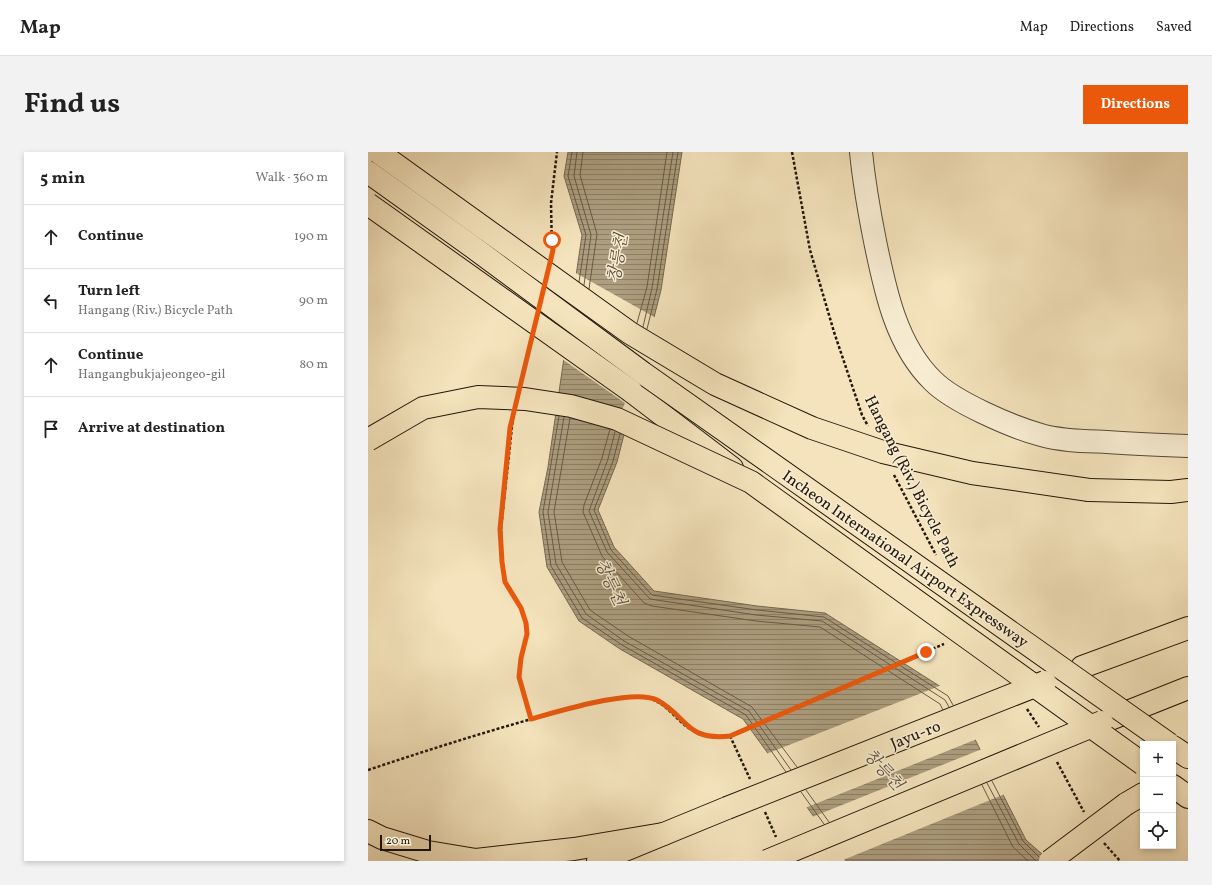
<!DOCTYPE html>
<html lang="en">
<head>
<meta charset="utf-8">
<style>
	body { margin:0; font-family:Vollkorn,"Noto Serif KR",serif; background:#f2f2f2; color:#222 }
	.controls { position:absolute; right:12px; bottom:12px; display:grid; overflow:hidden; border-radius:0px; box-shadow:0 2px 6px #0003 }
	.controls button { width:36px; height:36px; display:grid; place-items:center; padding:0; border:0; border-bottom:1px solid #e0e0e0; background:#fff; color:#222; font:20px sans-serif }
	.scale { position:absolute; left:12px; bottom:10px; width:51px; box-sizing:border-box; padding-left:4px; border:2px solid #22170a; border-top:0; font-size:11px; line-height:14px; white-space:nowrap; color:#22170a; -webkit-text-stroke:3px #f8edd3; paint-order:stroke }
	.stop { position:absolute; width:12px; height:12px; margin:-9px; border:3px solid #ea580c; border-radius:50%; background:#fff }
	.stop.end { background:#ea580c; border-color:#fff; box-shadow:0 1px 4px #0008 }
	.list { margin:0; padding:0; list-style:none }
	h2 { display:flex; justify-content:space-between; align-items:center; height:52px; margin:0; padding:0 16px; font-size:17px }
	h2 small { font-size:13px; font-weight:400; color:#767676 }
	.list li { display:grid; grid-template-columns:26px 1fr auto; gap:12px; align-items:center; box-sizing:border-box; height:64px; padding:0 16px; border-top:1px solid #e0e0e0 }
	.list b { display:block; font-size:15px; white-space:nowrap }
	.list p { margin:0; font-size:13px; white-space:nowrap; color:#767676 }
	.list em { font-size:13px; font-style:normal; color:#767676 }
	.icon { flex:none; width:22px; height:22px; fill:none; stroke:currentColor; stroke-width:2; stroke-linecap:round; stroke-linejoin:round }
	.map { position:relative; flex:none; width:820px; height:709px; overflow:hidden; border-radius:0px }
	header { display:flex; align-items:center; gap:24px; box-sizing:border-box; height:56px; padding:0 20px; background:#fff; border-bottom:1px solid #e0e0e0 }
	header strong { font-size:19px }
	nav { display:flex; gap:22px; margin-inline-start:auto; font-size:14px }
	.intro { display:flex; align-items:center; justify-content:space-between; box-sizing:border-box; height:96px; padding:0 24px }
	h1 { margin:0; font-size:28px }
	.button { padding:10px 18px; border-radius:0px; background:#ea580c; color:#fff; font-size:14px; font-weight:700 }
	main { display:flex; gap:24px; padding:0 24px }
	aside { flex:1; background:#fff; border-radius:0px; box-shadow:0 2px 6px #0003 }
	.map>svg:first-child { display:block }
</style>
</head>
<body>
<header>
<strong>Map</strong>
<nav><a>Map</a><a>Directions</a><a>Saved</a></nav>
</header>
<div class="intro"><h1>Find us</h1><a class="button">Directions</a></div>
<main>
<aside>
<h2>5 min<small>Walk · 360 m</small></h2>
<ul class="list">
<li><svg class="icon" aria-label="ahead" viewBox="0 0 24 24"><path d="M12 20V5M6 11l6-6 6 6"/></svg><div><b>Continue</b></div><em>190 m</em></li>
<li><svg class="icon" aria-label="left" viewBox="0 0 24 24"><path d="M17 20v-9H6M10 6l-5 5 5 5"/></svg><div><b>Turn left</b><p>Hangang (Riv.) Bicycle Path</p></div><em>90 m</em></li>
<li><svg class="icon" aria-label="ahead" viewBox="0 0 24 24"><path d="M12 20V5M6 11l6-6 6 6"/></svg><div><b>Continue</b><p>Hangangbukjajeongeo-gil</p></div><em>80 m</em></li>
<li><svg class="icon" aria-label="arrive" viewBox="0 0 24 24"><path d="M6 21V4h12l-3 4 3 4H6"/></svg><div><b>Arrive at destination</b></div></li>
</ul>
</aside>
<div class="map">
<svg width="820" height="709" viewBox="0 0 820 709">
	<defs>
		<pattern id="water-rules" width="6" height="5" patternUnits="userSpaceOnUse"><rect width="6" height="5" fill="#ad9e7f"/><path d="M0 2.5h6" fill="none" stroke="#8c8066"/></pattern>
	</defs>
	<rect width="100%" height="100%" fill="#f4e3bc"/>
	<filter id="stains"><feTurbulence type="fractalNoise" baseFrequency=".005" numOctaves="4"/><feColorMatrix values="0 0 0 0 .2 0 0 0 0 .09 0 0 0 0 .02 0 0 0 .5 -.17"/></filter>
	<radialGradient id="worn" r=".72"><stop offset=".6" stop-color="#630" stop-opacity="0"/><stop offset="1" stop-color="#630" stop-opacity=".3"/></radialGradient>
	<polygon fill="url(#water-rules)" stroke="#756850" points="200,0 314,0 293,138 249,310 230,358 246,395 286,439 389,454 457,461 584,542 658,688 682,709 478,709 375,567 252,497 211,469 179,415 171,360 180,315 214,83 196,24"/>
	<g fill="#f4e3bc">
		<polygon points="206,120 288,166 258,284 245,278 257,251 194,207"/>
		<polygon points="574,533 586,541 609,587 437,656 398,602"/>
		<polygon points="614,597 637,642 475,708 444,665"/>
	</g>
	<g fill="none" stroke-linecap="round" stroke-linejoin="round">
		<g stroke="#685a44" stroke-width="1">
			<polyline points="204,0 200,24 218,83 211,130"/>
			<polyline points="209,0 206,24 223,83 216,133"/>
			<polyline points="215,0 212,23 229,82 221,137"/>
			<polyline points="269,171 279,135 299,0"/>
			<polyline points="275,175 284,136 305,0"/>
			<polyline points="279,177 289,137 310,0"/>
			<polyline points="191,264 175,360 183,414 214,466 254,493 378,563 418,620"/>
			<polyline points="196,265 180,360 188,412 218,462 256,489 381,559 423,618"/>
			<polyline points="202,266 186,360 194,410 222,458 260,484 384,555 429,615"/>
			<polyline points="242,277 234,306 216,353 215,360 234,404 276,451 284,454 388,469 452,475 572,552 575,558"/>
			<polyline points="247,280 240,307 221,359 239,400 282,447 388,463 454,469 577,548 581,555"/>
			<polyline points="252,282 245,309 226,358 243,398 284,443 389,458 456,465 580,544 585,553"/>
			<polyline points="624,629 655,689 671,705"/>
			<polyline points="619,631 651,692 668,709"/>
			<polyline points="614,633 645,695 660,709"/>
			<polyline points="438,638 461,670"/>
			<polyline points="433,640 456,672"/>
		</g>
		<defs>
			<path id="minor" d="M493,0C496,30 501,59 507,89C517,138 528,193 565,229C586,250 644,275 673,283C694,289 717,289 739,290C766,292 793,293 820,294"/>
			<g id="highway">
				<polyline points="263,239 364,316"/>
				<polyline points="721,338 803,340 820,338"/>
				<polyline points="714,515 820,476"/>
				<polyline points="742,567 820,536"/>
				<polyline points="805,595 820,605"/>
				<polyline points="805,634 820,645"/>
				<polyline points="758,652 775,642"/>
				<polyline points="0,679 14,686 60,700 108,708 206,697 295,682"/>
				<polyline points="230,709 359,656"/>
			</g>
		</defs>
		<use href="#minor" stroke="#564a36" stroke-width="24"/>
		<use href="#highway" stroke="#22170a" stroke-width="24"/>
		<g stroke="#22170a" stroke-width="2.5" stroke-dasharray="3 2" stroke-linecap="butt">
			<polyline points="424,0 442,98 466,180 494,263 500,274"/>
			<polyline points="184,101 183,51 189,0"/>
			<polyline points="154,227 163,191"/>
			<polyline points="145,265 133,377 134,410 137,430 153,457 158,471 159,482 153,506 151,525 163,567"/>
			<polyline points="526,323 568,403"/>
			<polyline points="659,557 671,575"/>
			<polyline points="362,584 382,627"/>
			<polyline points="689,610 716,660"/>
			<path d="M0,618C57,599 113,581 171,565C203,556 238,544 272,545C296,547 302,562 319,575C332,584 347,586 362,584L576,492"/>
			<polyline points="397,660 408,685"/>
			<polyline points="736,691 752,709"/>
		</g>
		<use href="#minor" stroke="#f8edd3" stroke-width="22"/>
		<use href="#highway" stroke="#f4e3bc" stroke-width="22"/>
		<defs>
			<g id="highway-bridge">
				<polyline points="10,0 262,181 347,232 444,276 515,300 604,321 721,338"/>
				<polyline points="0,20 102,93 275,221 801,592"/>
				<polyline points="0,52 263,239"/>
				<polyline points="0,288 55,256 110,245 157,247 203,254 249,267 383,330 775,612"/>
				<polyline points="359,656 677,530"/>
				<polyline points="399,709 734,570"/>
				<polyline points="682,709 758,652"/>
			</g>
		</defs>
		<use href="#highway-bridge" stroke="#22170a" stroke-width="24" stroke-linecap="butt"/>
		<use href="#highway-bridge" stroke="#f4e3bc" stroke-width="22"/>
	</g>
	<g fill="none" stroke-linecap="round" stroke-linejoin="round">
		<path stroke="#ea580c" stroke-width="5" d="M184,88L185,98L142,276L132,377L134,410L137,430L153,456L158,471L159,482L153,506L151,525L163,567C189,560 265,536 289,548C320,565 317,589 362,584L558,500"/>
	</g>
	<g text-anchor="middle" stroke-width="3" stroke-linejoin="round" paint-order="stroke">
		<g font-size="16" fill="#22170a" stroke="#f8edd3">
			<text transform="translate(545 329) rotate(63)" y="6">Hangang (Riv.) Bicycle Path</text>
			<text transform="translate(538 406) rotate(35)" y="6">Incheon International Airport Expressway</text>
			<text transform="translate(547 582) rotate(-22)" y="6">Jayu-ro</text>
		</g>
		<g font-size="17" font-style="italic" fill="#5a4d39" stroke="#f8edd3">
			<text transform="translate(249 106) rotate(-80)" y="6">창릉천</text>
			<text transform="translate(243 430) rotate(65)" y="6">창릉천</text>
			<text transform="translate(516 617) rotate(48)" y="6">창릉천</text>
		</g>
	</g>
	<rect width="100%" height="100%" filter="url(#stains)"/>
	<rect width="100%" height="100%" fill="url(#worn)"/>
</svg>
<div class="controls">
<button>+</button>
<button>−</button>
<button><svg class="icon" aria-label="locate" viewBox="0 0 24 24"><circle cx="12" cy="12" r="6"/><path d="M12 2v4M12 18v4M2 12h4M18 12h4"/></svg></button>
</div>
<div class="scale">20 m</div>
<div class="stop" style="left:184px;top:88px"></div>
<div class="stop end" style="left:558px;top:500px"></div>
</div>
</main>
</body>
</html>
